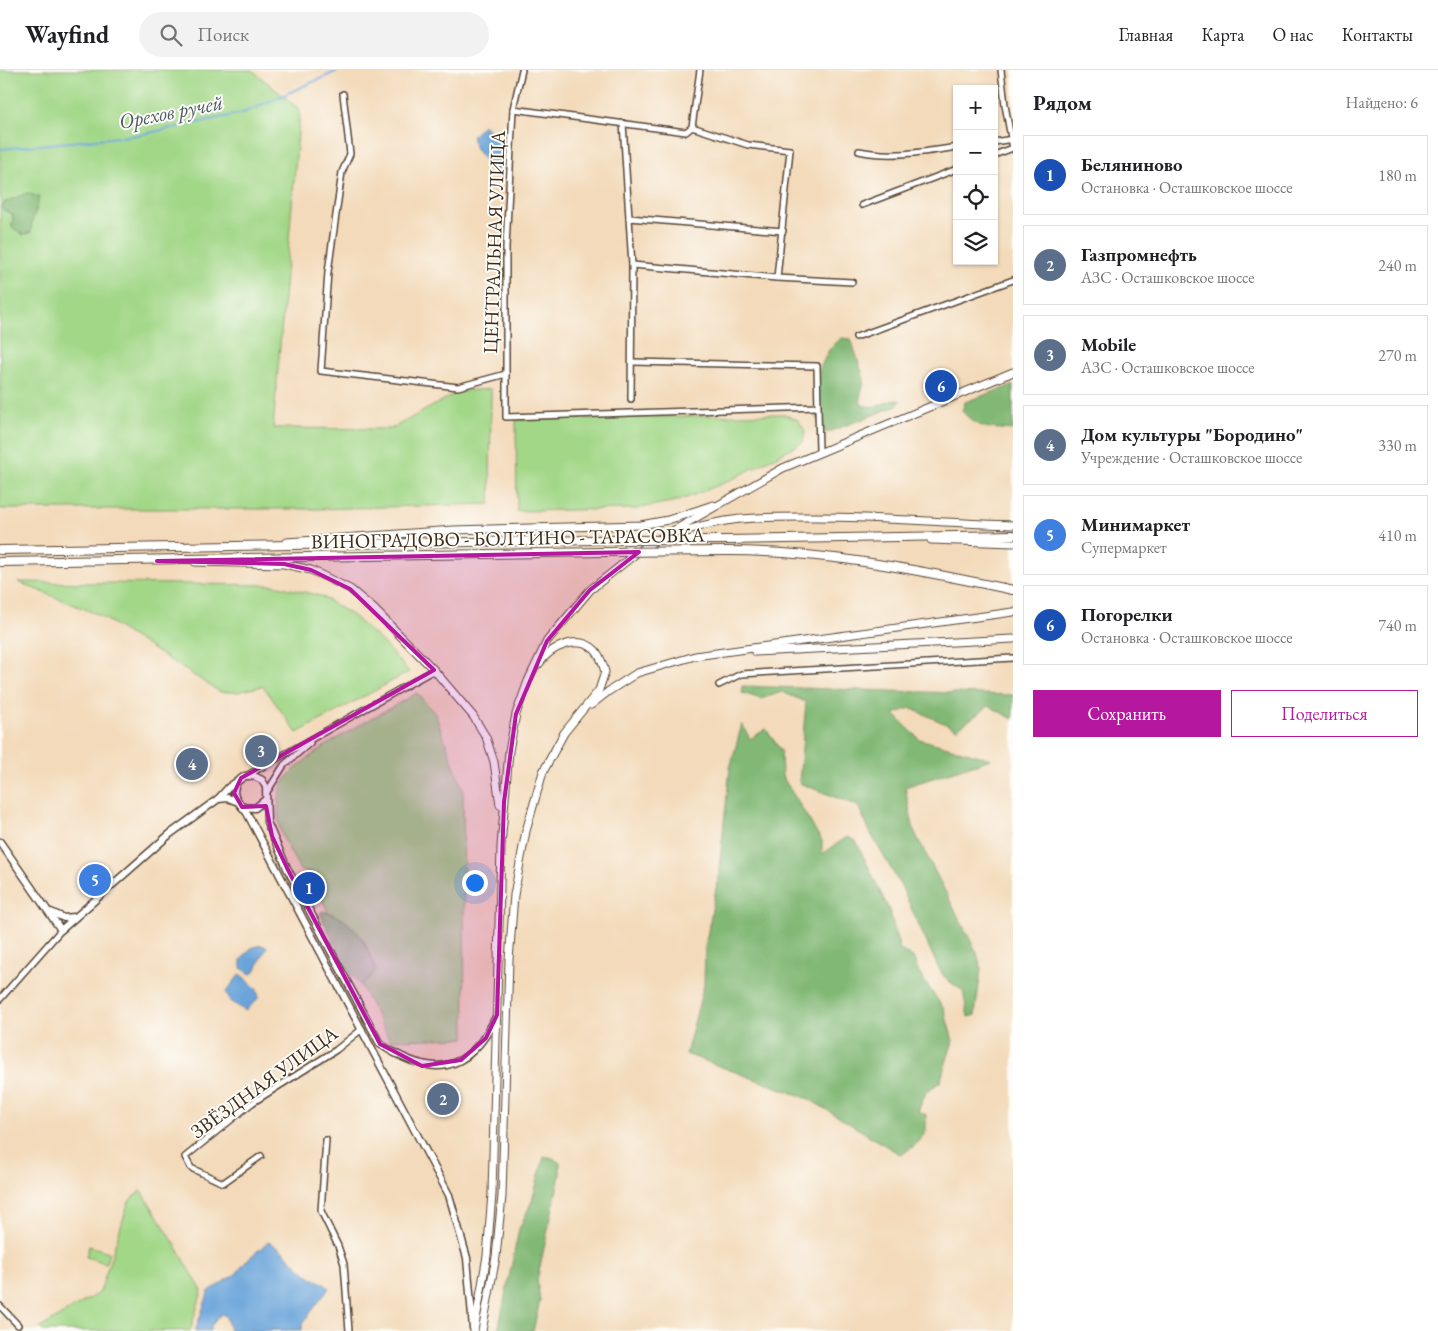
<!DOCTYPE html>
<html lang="ru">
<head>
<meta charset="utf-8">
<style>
	body { margin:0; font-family:"EB Garamond",serif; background:#f2f2f2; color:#202124 }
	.controls { position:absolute; right:15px; top:15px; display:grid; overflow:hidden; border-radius:0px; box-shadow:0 1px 4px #0004 }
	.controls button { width:45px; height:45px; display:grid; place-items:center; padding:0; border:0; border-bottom:1px solid #e0e0e0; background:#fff; color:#202124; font:25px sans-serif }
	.you { position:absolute; left:474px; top:812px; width:18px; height:18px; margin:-12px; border:4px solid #fff; border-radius:50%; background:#1a73e8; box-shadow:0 0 0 8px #1a73e833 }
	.badge { display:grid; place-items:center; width:32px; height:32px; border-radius:50%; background:#b5179e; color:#fff; font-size:16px; font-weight:700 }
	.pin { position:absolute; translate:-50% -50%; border:2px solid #fff; box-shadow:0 1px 5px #0006 }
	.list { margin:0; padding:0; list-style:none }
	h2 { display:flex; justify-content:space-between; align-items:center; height:65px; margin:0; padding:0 20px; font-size:21px }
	h2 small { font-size:16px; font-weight:400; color:#757577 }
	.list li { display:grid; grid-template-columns:32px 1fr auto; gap:15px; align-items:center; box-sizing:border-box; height:80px; margin:0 10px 10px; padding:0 10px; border:1px solid #e0e0e0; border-radius:0px }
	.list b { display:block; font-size:19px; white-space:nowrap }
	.list p { margin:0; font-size:16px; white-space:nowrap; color:#757577 }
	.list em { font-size:16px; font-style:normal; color:#757577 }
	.actions { display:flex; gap:10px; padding:15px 20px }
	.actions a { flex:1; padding:11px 0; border:1px solid #b5179e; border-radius:0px; text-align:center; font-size:18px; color:#b5179e }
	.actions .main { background:#b5179e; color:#fff }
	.icon { flex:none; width:28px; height:28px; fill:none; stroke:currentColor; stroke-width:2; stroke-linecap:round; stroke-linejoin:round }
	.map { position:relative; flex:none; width:1013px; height:1261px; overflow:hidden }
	header { display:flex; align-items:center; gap:30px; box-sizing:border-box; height:70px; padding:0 25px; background:#fff; border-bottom:1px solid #e0e0e0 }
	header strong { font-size:24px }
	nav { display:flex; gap:28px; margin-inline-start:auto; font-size:18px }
	.search { width:350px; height:45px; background:#f2f2f2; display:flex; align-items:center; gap:12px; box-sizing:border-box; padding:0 18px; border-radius:28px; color:#757577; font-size:19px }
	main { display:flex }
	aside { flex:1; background:#fff }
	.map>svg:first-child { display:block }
</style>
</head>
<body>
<header>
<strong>Wayfind</strong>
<div class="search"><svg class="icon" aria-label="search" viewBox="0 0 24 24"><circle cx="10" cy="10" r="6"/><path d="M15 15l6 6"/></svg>Поиск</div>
<nav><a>Главная</a><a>Карта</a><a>О нас</a><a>Контакты</a></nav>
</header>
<main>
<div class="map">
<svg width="1013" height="1261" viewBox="0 0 1013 1261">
	<rect width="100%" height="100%" fill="#fdfcf7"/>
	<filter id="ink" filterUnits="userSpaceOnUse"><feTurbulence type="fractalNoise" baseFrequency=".02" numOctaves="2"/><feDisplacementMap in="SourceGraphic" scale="10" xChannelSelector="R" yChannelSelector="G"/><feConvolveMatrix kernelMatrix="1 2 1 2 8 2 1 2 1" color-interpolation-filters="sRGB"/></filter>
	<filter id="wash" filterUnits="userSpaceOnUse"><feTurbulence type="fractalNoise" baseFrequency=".0096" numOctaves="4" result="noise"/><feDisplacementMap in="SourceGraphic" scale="20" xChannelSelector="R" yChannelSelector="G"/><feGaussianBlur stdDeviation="1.12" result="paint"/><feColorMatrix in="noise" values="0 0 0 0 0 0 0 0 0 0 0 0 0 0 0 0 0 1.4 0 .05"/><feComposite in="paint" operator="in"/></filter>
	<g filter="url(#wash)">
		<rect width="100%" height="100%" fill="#f3daba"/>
		<g fill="#a2d787" stroke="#6e8052" fill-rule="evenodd">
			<path d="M0,0H252L300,40L273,358L391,359L460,321L491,319L490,434L317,439H0ZM27,123L37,139L31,150L12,157L13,145L4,133Z"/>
			<polygon points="783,344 798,350 805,361 803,372 729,411 681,430 636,439 517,441 516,350"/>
			<polygon points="18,512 274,515 321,526 353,546 379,569 409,602 297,663 263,616 238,622 220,622 99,545"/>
			<path d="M417,623L435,644L463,720L465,968L390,970L361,916L364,912L371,908C370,900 371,888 368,880C362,862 345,848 328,842L310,802L300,800C294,787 283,772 280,758C277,747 278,727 282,716C293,687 387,641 417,623Z"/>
			<polygon points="141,1120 175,1174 202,1221 190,1261 43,1261 40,1258 100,1222 129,1131"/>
			<polygon points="89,1176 109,1182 106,1193 86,1187"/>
		</g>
		<g fill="#81b874" stroke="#5e7149">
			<path d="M27,123L39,127C37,139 31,149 31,162L23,165L12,157L13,145L2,139L4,133Z"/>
			<path d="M841,268L851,269L864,309C864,319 857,326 862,335C880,341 890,326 901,331L894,337L826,363L816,347V311L820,298L829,280Z"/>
			<path d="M1013,315V360C989,358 979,360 962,341L965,332Z"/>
			<polygon points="742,616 1013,625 1013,649 989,636 957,659 910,638 894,644 919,669 991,689 905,717 914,761 977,883 981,899 975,945 968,947 963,921 946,909 938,897 902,818 872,766 858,736 799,713 806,632 782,622 761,629 742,623"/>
			<polygon points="742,654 750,669 766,659 781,681 782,706 822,771 822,784 847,767 856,771 890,842 900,880 913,887 919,903 944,939 953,971 940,1012 926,1022 918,1041 926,1045 926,1062 914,1076 901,1085 809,1029 686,984 704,915 705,877 718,808 730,698"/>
			<path d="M322,841C353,847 366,873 376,900C372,907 365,910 361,916L349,902L320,844Z"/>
			<polygon points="544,1087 553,1088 560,1093 560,1105 537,1210 540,1230 533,1261 498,1261 519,1159 532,1131"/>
		</g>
		<g fill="#6ba4da" stroke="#53677c">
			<path d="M483,55C499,65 500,81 501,98L492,100C484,86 474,82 472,66Z"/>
			<polygon points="261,875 267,877 255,901 251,904 241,898 241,890 251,878"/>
			<polygon points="240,904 256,918 259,927 246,941 230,931 226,922"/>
			<path d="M268,1172C286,1180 294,1194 308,1205C315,1211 323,1211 329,1218L303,1253L302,1260L230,1261L226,1246L221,1244L211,1256L210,1261H195L209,1221L236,1204L248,1189Z"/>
		</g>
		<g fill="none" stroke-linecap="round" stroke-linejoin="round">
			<polyline stroke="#6ba4da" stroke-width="2" points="0,79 139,65 243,43 340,0"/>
		</g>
	</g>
	<g filter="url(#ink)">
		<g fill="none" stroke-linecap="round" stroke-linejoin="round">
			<defs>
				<g id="minor">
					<polyline points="522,0 513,39 506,177 506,347 818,337"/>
					<polyline points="1001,0 1005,35 1013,79"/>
					<polyline points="343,24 350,84 342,102 328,202 321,301 458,317 506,304"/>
					<polyline points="513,39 686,62 692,57 748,75 790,80 777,208"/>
					<polyline points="623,53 632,195 631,329"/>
					<polyline points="692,57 700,0"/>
					<polyline points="994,72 1013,69"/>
					<path d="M859,81C891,88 925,82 957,77"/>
					<polyline points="994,85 1013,78"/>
					<polyline points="862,135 957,99"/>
					<polyline points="629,148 783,161"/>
					<polyline points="632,195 777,208 852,212"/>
					<polyline points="856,267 1013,210"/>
					<polyline points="632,292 817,296 819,381"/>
					<polyline points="719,615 741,604 1013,588"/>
					<polyline points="246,706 434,600"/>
					<polyline points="267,722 284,695 310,673"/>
					<polyline points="0,929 61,860"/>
					<polyline points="326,1070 321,1141 338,1176 344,1194 349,1261"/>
					<polyline points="261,1086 223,1113 191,1098 185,1087 252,1033 336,980 362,959"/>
					<polyline points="0,1236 18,1255"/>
				</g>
				<g id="tertiary">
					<path d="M237,712C229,726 239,732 247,743L449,1125L467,1188L473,1258"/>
					<polyline points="218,729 228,728 236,731"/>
					<polyline points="242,737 255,738 265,730"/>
					<path d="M0,772L61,860L170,764L218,729L229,717L245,706H254L262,710L266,717L267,752L287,798L380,974C431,1008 468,1005 496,947"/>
					<polyline points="51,842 64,848 74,847"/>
				</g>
				<g id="secondary">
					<path d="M674,465C719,447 757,447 804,447C874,446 943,453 1013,455"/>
					<polyline points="931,470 1013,473"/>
					<polyline points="287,472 454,460 641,455 668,450 713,435"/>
					<polyline points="195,492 284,494 311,500 350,519 374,539 434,600 473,646 486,667 494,692 500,735"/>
					<polyline points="755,582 1013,569"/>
					<polyline points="591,635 609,621 637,603 695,586 1013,542"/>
					<polyline points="474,1261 487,1186 492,1124 501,776 509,681 516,644 528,611 547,571 590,520 643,478 783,398 1013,302"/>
					<path d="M482,1261L496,1187L502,1126L509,890L514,825L526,761L543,702L564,663L599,620L605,602C603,595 601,586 595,580C578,564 550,577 539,594"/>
				</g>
				<g id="primary">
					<polyline points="727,470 1013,465"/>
					<polyline points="0,480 593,470"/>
					<path d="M727,481C824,481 919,500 1013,520"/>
					<polyline points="0,492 603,482"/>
				</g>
			</defs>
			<use href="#minor" stroke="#574435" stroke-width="8"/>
			<use href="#tertiary" stroke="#574435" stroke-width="9"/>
			<use href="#secondary" stroke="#574435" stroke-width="9"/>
			<use href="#primary" stroke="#574435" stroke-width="10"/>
			<use href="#minor" stroke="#fff" stroke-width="5"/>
			<use href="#tertiary" stroke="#fff" stroke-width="6"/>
			<use href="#secondary" stroke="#fff" stroke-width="7"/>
			<use href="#primary" stroke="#fff" stroke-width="8"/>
			<defs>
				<g id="primary-bridge">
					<polyline points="593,470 727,470"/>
					<polyline points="603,482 727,481"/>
				</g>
			</defs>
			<use href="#primary-bridge" stroke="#574435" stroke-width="10" stroke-linecap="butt"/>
			<use href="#primary-bridge" stroke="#fff" stroke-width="8"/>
		</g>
	</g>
	<path fill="#b5179e" fill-opacity="0.2" stroke="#b5179e" stroke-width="4" stroke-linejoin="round" d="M639,482L590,520L547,571L516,644L504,732L497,945L486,968L461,990L422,996L380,974L287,798L272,766L266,736L242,737L234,723L241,708L434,600L350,519L311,500L284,494L157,491Z"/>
	<g text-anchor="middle" stroke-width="4" stroke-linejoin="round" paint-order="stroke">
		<g font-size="20" fill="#3b2a1e" stroke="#fdfcf7">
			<text transform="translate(494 172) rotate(-88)" y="7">ЦЕНТРАЛЬНАЯ УЛИЦА</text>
			<text transform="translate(508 468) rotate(-1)" y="7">ВИНОГРАДОВО - БОЛТИНО - ТАРАСОВКА</text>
			<text transform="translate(264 1012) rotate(-36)" y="7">ЗВЁЗДНАЯ УЛИЦА</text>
		</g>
		<g font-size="21" font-style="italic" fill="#4e5b69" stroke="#fdfcf7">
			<text transform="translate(171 42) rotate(-11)" y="7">Орехов ручей</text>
		</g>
	</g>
</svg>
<div class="controls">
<button>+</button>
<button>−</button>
<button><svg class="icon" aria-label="locate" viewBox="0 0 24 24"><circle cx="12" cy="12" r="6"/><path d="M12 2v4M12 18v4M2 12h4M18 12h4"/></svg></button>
<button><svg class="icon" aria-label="layers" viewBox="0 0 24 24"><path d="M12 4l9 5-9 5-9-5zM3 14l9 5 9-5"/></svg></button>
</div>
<div class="you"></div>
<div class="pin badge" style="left:309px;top:818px;background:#1a4fb4">1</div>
<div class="pin badge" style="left:443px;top:1029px;background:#5c6f8a">2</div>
<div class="pin badge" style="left:261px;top:681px;background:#5c6f8a">3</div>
<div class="pin badge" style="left:192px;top:694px;background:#5c6f8a">4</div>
<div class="pin badge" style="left:95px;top:810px;background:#3f7fe0">5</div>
<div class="pin badge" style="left:941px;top:316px;background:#1a4fb4">6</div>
</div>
<aside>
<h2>Рядом<small>Найдено: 6</small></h2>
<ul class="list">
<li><span class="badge" style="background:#1a4fb4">1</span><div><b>Беляниново</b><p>Остановка · Осташковское шоссе</p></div><em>180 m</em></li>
<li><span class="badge" style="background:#5c6f8a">2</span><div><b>Газпромнефть</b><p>АЗС · Осташковское шоссе</p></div><em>240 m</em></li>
<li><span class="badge" style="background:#5c6f8a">3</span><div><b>Mobile</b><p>АЗС · Осташковское шоссе</p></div><em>270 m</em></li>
<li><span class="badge" style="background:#5c6f8a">4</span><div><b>Дом культуры &quot;Бородино&quot;</b><p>Учреждение · Осташковское шоссе</p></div><em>330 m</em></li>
<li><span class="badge" style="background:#3f7fe0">5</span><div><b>Минимаркет</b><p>Супермаркет</p></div><em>410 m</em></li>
<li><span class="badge" style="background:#1a4fb4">6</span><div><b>Погорелки</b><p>Остановка · Осташковское шоссе</p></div><em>740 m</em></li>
</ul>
<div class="actions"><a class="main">Сохранить</a><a>Поделиться</a></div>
</aside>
</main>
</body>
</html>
